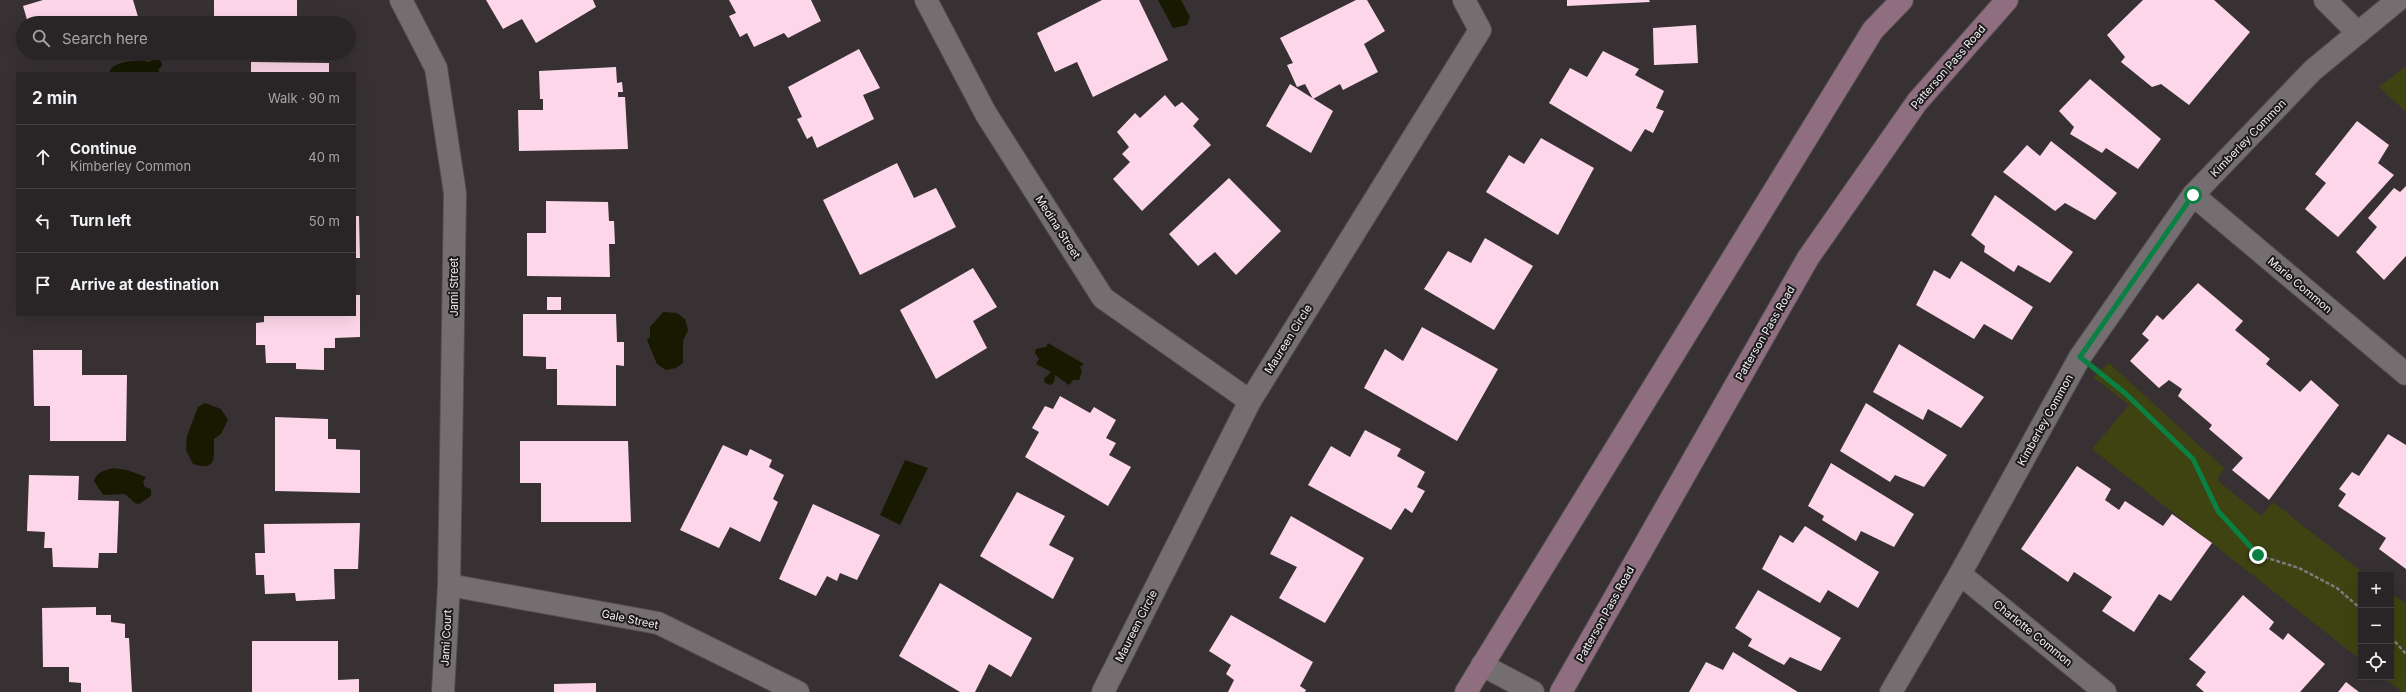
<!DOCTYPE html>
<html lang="en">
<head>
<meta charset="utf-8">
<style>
	body { margin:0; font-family:Inter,sans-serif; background:#312d2f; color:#f1f3f6 }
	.controls { position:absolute; right:12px; bottom:12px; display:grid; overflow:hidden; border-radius:0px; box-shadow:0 4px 16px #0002 }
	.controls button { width:36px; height:36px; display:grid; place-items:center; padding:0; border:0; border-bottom:1px solid #454244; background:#292527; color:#f1f3f6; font:20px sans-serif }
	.stop { position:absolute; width:12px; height:12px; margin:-9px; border:3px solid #0b8043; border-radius:50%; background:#fff }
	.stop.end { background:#0b8043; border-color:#fff; box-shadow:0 1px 4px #0008 }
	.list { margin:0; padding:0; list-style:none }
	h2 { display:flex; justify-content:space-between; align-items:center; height:52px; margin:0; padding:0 16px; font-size:17px }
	h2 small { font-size:13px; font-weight:400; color:#a5a5a7 }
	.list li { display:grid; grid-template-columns:26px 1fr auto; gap:12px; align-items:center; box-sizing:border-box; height:64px; padding:0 16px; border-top:1px solid #454244 }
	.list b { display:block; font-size:15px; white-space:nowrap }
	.list p { margin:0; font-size:13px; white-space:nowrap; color:#a5a5a7 }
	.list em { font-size:13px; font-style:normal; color:#a5a5a7 }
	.icon { flex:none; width:22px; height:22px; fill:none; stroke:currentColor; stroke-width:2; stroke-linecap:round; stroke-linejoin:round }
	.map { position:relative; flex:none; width:2406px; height:692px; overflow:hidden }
	.search { position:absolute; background:#292527; box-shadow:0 4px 16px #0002; left:16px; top:16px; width:340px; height:44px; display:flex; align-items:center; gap:10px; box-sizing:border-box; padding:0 14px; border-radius:22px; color:#a5a5a7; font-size:15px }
	.panel { position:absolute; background:#292527; box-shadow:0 4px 16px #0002; left:16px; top:72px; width:340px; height:244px; border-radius:0px }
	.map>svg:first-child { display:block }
</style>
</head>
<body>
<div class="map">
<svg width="2406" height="692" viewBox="0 0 2406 692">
	<rect width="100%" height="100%" fill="#373134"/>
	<g fill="#3e4311">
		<polygon points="2406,66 2406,112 2379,87"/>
		<polygon points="2109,363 2224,468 2217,480 2261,516 2273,502 2366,575 2361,575 2361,660 2092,449 2129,405 2093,377"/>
		<polygon points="2391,593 2406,604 2406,692 2402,692 2383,677 2391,677"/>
	</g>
	<g fill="#171a00">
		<polygon points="1158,0 1181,0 1190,17 1187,25 1173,28"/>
		<path d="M154,59L161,61L162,66L158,70L160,73H109C111,61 139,59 149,62Z"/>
		<polygon points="663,312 677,313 685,319 688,330 683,341 683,363 676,368 666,370 657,364 647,340 650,337 650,327"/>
		<polygon points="1048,343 1084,364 1080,367 1082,371 1079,380 1073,380 1069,385 1055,375 1054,382 1051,385 1045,383 1044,379 1051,372 1036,364 1039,359 1035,353 1036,349 1046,347"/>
		<path d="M205,403L221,409L228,420L221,434L214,439C213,455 219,472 193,464L186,450L187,436L198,407Z"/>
		<polygon points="905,460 928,468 900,525 880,515"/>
		<path d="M113,468L127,470L146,477L143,482L145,487L151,489V496L139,504L135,503L125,494L103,495L94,481C97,471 104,471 113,468Z"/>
	</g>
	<g fill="#fdd7e9">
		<polygon points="43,0 133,0 139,20 129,23 28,23 23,6"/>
		<rect x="214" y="0" width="83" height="23"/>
		<polygon points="486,0 593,0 596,7 536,43 522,19 503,29"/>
		<polygon points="729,0 811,0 821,21 788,38 784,33 754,47 747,33 740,37 729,16 736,13"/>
		<polygon points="1102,0 1139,0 1168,60 1093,97 1077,62 1055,72 1037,33"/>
		<polygon points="1356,0 1367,0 1385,31 1364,44 1378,72 1343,90 1340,84 1313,99 1305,84 1297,87 1287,65 1293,63 1280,38"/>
		<polygon points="1567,0 1649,0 1650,2 1567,6"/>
		<polygon points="2143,0 2214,0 2250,32 2189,105 2161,84 2152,87 2121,62 2125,57 2107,35"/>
		<polygon points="1696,25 1698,63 1654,65 1653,28"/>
		<polygon points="859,49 880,88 863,95 874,119 817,148 812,136 807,139 797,119 802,117 788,87"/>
		<polygon points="1603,51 1639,69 1635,75 1664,91 1656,108 1664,111 1653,133 1645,129 1631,152 1549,103 1570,68 1587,77"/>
		<polygon points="251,62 329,63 329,73 251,73"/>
		<polygon points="616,67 617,83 622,82 623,92 618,92 618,97 625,97 628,149 519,151 518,110 543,110 543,99 540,99 539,71"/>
		<polygon points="2090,79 2161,139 2138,169 2106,148 2102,153 2070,134 2074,127 2059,111"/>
		<polygon points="1290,84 1333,111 1311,153 1266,126"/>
		<polygon points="1165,95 1175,107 1182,102 1199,119 1193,126 1211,145 1142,211 1113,179 1130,162 1122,154 1129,147 1117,132 1135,113 1140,118"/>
		<polygon points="2357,121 2389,145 2378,163 2394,175 2338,237 2305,209 2326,183 2315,174"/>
		<polygon points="1541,138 1594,168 1558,235 1486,192 1509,155 1524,164"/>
		<polygon points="2051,141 2117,193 2095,220 2065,203 2055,211 2003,172 2027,145 2040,156"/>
		<polygon points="897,163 914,198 936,188 956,227 860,275 823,200"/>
		<polygon points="1229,178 1281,231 1236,275 1215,252 1198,266 1169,234"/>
		<polygon points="2406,186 2406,256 2384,280 2356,252 2377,227 2368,218 2394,188 2400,192"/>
		<polygon points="1995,195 2073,252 2050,283 2018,265 2014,272 1984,252 1985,246 1971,235"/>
		<polygon points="546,201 608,202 609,221 614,221 615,244 609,244 610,277 527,276 527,233 546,233"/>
		<polygon points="355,216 359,216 360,258 355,258"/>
		<polygon points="1485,238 1533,266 1494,330 1424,289 1448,251 1471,263"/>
		<polygon points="1961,261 2033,307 2012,340 1984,324 1974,339 1916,305 1934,270 1950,279"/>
		<polygon points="973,268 997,307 973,321 987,348 936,379 900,310"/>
		<polygon points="2198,283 2243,321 2235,330 2270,359 2266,364 2300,392 2311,380 2339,405 2269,500 2232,470 2243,458 2209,429 2212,425 2178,396 2182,389 2169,380 2159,388 2130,361 2149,340 2142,334 2157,315 2163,320"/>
		<polygon points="355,295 360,295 360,337 335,338 335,348 324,348 324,370 296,369 296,363 266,363 265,345 256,345 256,323 264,322 264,315 355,315"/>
		<rect x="547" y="297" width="14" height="13"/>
		<polygon points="523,314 616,314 617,342 624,342 624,366 616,365 616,406 557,405 557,369 546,369 546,357 523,356"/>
		<polygon points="1422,327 1498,369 1457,441 1364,388 1385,349 1403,361"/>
		<polygon points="1899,344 1984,397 1961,428 1928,409 1923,420 1873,392"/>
		<polygon points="33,350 82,350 82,375 127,375 126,441 50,441 50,406 34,406"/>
		<polygon points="1060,396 1090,413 1094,407 1116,420 1106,438 1116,443 1109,455 1131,467 1108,506 1025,457 1039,432 1032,428 1045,406 1053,409"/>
		<polygon points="1866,403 1947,455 1924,487 1895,475 1890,482 1840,451"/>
		<polygon points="275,417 328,419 328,439 336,439 336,449 360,450 360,493 275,491"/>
		<polygon points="1365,430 1401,449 1397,456 1425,472 1417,487 1425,491 1412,513 1405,508 1391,530 1308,485 1331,446 1350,457"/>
		<polygon points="2388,434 2406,445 2406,569 2379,549 2386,538 2338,506 2346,494 2339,489 2352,472 2359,476"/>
		<polygon points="520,441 628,441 631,522 541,522 541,483 520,483"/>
		<polygon points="723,445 747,456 750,449 772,460 769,467 784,475 773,499 778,502 760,542 730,527 719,548 680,530"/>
		<polygon points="1831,463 1914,514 1894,547 1861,531 1856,541 1822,520 1824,516 1808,506"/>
		<polygon points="2077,466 2111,489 2105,500 2119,510 2125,501 2163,526 2172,514 2212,543 2171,601 2159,594 2134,632 2102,611 2112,597 2074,572 2068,582 2021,549"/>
		<polygon points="29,475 79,476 78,500 119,501 117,553 99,553 98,568 53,567 52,548 44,548 45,532 27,531"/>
		<polygon points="1017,492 1065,516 1049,545 1074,558 1053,599 980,556"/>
		<polygon points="813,504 880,535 857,580 840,573 837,581 827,576 816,596 779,579"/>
		<polygon points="1291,516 1364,558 1325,623 1279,598 1297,567 1270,554"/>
		<polygon points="360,523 358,569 334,569 335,599 296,601 295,593 265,594 264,575 256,575 255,553 265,553 264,524"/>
		<polygon points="1805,526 1879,572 1858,608 1828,590 1820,603 1762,569 1780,535 1793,543"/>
		<polygon points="940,583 1032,638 1011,677 989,664 975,692 960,692 899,656"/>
		<polygon points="1758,590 1841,638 1821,671 1790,657 1784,665 1748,646 1752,639 1735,628"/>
		<polygon points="2243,595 2274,622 2269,629 2283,640 2288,633 2325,664 2300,692 2204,692 2196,685 2206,672 2189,659"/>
		<polygon points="96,607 96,615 111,615 111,622 125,624 125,638 129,638 132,692 81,692 81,683 69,682 69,667 43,667 42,608"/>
		<polygon points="1231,615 1313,662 1300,686 1306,690 1305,692 1228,692 1234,680 1226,674 1231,665 1209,651"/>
		<polygon points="252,641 338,641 338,680 359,679 359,692 252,692"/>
		<polygon points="1733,652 1798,692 1689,692 1706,662 1723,670"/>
		<polygon points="2346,682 2359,692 2338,692"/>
		<polygon points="596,683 596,692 554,692 554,684"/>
	</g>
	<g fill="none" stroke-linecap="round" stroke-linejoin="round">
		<defs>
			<g id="minor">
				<polyline points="401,0 436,68 455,193 449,585 443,692"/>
				<polyline points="926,0 986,114 1103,298 1250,401"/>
				<polyline points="2325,0 2358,33"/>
				<polyline points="2193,195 2406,374"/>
				<polyline points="1960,574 2105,692"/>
				<polyline points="449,585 658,623 798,692"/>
				<polyline points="1482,665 1533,692"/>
				<polyline points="1103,692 1250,401 1480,30 1464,0"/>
				<polyline points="1891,692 1960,574 2080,357 2193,195 2313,70 2398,0"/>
			</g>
			<g id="secondary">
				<polyline points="1466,692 1873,30 1902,0"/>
				<polyline points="1561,692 1808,258 1917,102 2007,0"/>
			</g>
		</defs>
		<use href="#minor" stroke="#524d4f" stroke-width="24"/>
		<use href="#secondary" stroke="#524d4f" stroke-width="24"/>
		<g stroke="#7f7a7d" stroke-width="2.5" stroke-dasharray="4 2" stroke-linecap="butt">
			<polyline points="2104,376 2125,393 2193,459 2218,511 2258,555 2299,568 2337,588 2361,609"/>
			<polyline points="2391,637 2406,654"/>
		</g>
		<use href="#minor" stroke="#756e71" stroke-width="22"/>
		<use href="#secondary" stroke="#8f6e80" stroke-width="22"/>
	</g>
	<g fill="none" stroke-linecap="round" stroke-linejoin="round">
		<polyline stroke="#0b8043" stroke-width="5" points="2193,195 2080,357 2125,393 2193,459 2218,511 2258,555"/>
	</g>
	<g text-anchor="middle" stroke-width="4" stroke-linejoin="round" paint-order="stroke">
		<g font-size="11" fill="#f5f1f3" stroke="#1c1a1b">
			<text transform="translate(1948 67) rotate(-49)" y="4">Patterson Pass Road</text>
			<text transform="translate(2248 138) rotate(-46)" y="4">Kimberley Common</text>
			<text transform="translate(1058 227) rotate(57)" y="4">Medina Street</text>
			<text transform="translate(2300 285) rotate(40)" y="4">Marie Common</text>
			<text transform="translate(454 287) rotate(-90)" y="4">Jami Street</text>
			<text transform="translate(1765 333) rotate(-60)" y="4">Patterson Pass Road</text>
			<text transform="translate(1288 339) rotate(-58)" y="4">Maureen Circle</text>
			<text transform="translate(2045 420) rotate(-61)" y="4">Kimberley Common</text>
			<text transform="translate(1605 614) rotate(-61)" y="4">Patterson Pass Road</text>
			<text transform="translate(630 619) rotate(12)" y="4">Gale Street</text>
			<text transform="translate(1136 626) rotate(-63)" y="4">Maureen Circle</text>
			<text transform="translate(2033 633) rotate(39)" y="4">Charlotte Common</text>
			<text transform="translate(446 638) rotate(-87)" y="4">Jami Court</text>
		</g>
	</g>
</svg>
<div class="controls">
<button>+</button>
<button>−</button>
<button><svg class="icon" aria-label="locate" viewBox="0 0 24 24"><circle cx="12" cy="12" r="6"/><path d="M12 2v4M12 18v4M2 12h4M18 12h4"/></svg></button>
</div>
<div class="stop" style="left:2193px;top:195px"></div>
<div class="stop end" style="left:2258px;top:555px"></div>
<div class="search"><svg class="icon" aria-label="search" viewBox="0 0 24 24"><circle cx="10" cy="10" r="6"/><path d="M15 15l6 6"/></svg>Search here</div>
<section class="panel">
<h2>2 min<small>Walk · 90 m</small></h2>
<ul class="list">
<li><svg class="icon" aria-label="ahead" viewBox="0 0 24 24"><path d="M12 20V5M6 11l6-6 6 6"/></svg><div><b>Continue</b><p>Kimberley Common</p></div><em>40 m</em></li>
<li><svg class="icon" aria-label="left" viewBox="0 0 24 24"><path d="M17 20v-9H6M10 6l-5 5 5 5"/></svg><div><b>Turn left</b></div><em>50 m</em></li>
<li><svg class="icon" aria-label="arrive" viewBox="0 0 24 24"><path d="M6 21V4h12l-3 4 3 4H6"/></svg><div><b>Arrive at destination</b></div></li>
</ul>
</section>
</div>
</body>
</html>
